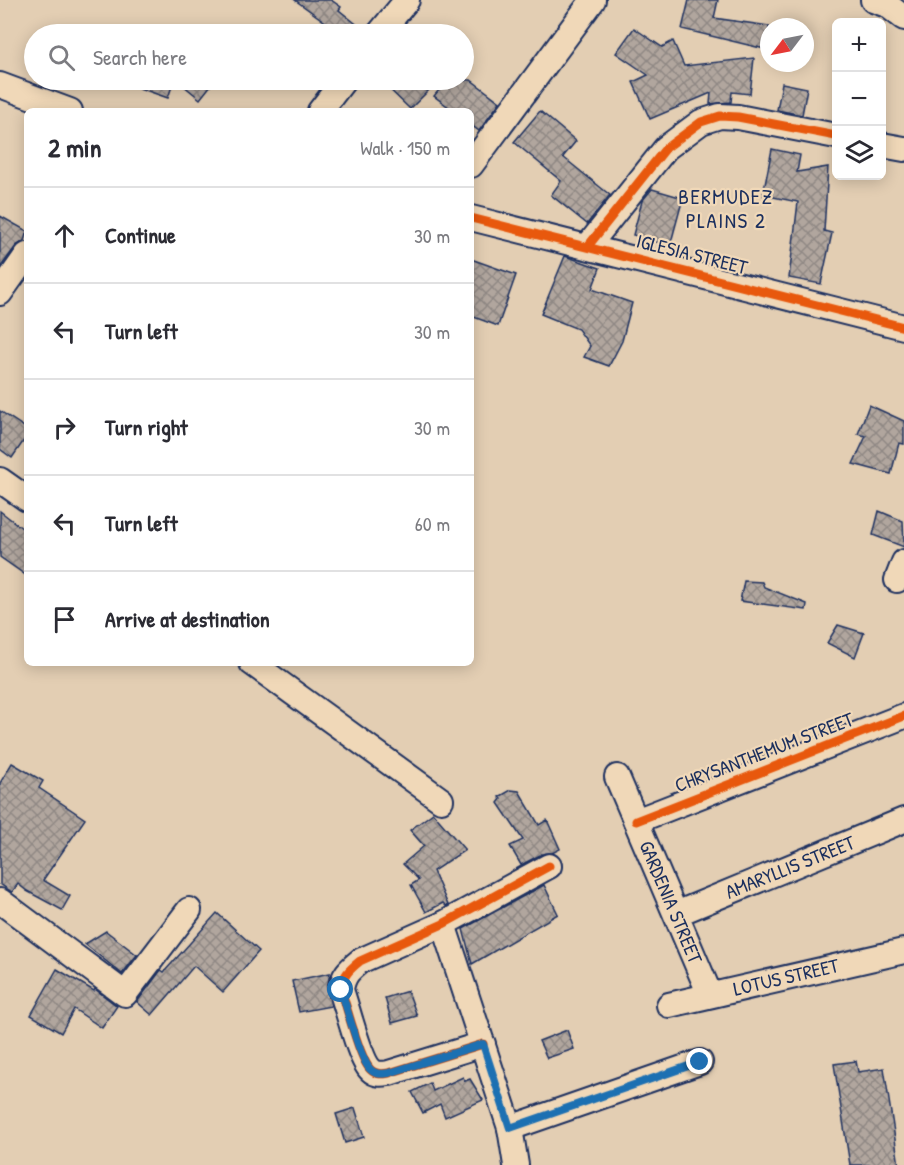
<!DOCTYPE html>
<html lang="en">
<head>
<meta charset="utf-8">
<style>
	body { margin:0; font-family:"Patrick Hand",sans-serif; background:#f7f7f7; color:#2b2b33 }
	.controls { position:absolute; right:18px; top:18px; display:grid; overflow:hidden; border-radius:9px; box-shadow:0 3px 15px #0003 }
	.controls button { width:54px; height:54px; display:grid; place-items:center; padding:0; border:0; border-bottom:2px solid #e1e1e2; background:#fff; color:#2b2b33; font:30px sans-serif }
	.compass { position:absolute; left:760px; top:18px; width:54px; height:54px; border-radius:50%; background:#fff; box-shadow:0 3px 15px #0003; rotate:238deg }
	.stop { position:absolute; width:18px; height:18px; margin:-14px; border:4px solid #1f6fb2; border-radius:50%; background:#fff }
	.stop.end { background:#1f6fb2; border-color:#fff; box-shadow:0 2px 6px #0008 }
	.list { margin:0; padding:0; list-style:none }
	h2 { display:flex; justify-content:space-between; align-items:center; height:78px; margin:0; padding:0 24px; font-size:26px }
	h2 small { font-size:20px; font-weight:400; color:#7c7c81 }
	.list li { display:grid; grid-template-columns:39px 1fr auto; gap:18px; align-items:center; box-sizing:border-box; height:96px; padding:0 24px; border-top:2px solid #e1e1e2 }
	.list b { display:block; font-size:22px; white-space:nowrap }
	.list em { font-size:20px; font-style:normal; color:#7c7c81 }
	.icon { flex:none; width:33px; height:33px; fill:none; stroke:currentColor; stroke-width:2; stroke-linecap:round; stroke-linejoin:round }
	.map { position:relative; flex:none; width:904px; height:1165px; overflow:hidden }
	.search { position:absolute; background:#fff; box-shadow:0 3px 15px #0003; left:24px; top:24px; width:450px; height:66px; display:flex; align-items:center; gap:15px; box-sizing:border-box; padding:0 21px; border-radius:33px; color:#7c7c81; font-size:22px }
	.panel { position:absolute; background:#fff; box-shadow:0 3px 15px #0003; left:24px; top:108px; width:450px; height:558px; border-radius:9px }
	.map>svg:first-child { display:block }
</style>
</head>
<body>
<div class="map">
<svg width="904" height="1165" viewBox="0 0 904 1165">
	<defs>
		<pattern id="building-cross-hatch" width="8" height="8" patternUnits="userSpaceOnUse" patternTransform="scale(1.5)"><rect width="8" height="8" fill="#b1a69e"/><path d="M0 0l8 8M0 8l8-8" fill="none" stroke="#8f8884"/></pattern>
	</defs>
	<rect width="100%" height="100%" fill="#e3ceb3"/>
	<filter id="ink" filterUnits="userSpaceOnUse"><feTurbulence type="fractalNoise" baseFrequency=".0167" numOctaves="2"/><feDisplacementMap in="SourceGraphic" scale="12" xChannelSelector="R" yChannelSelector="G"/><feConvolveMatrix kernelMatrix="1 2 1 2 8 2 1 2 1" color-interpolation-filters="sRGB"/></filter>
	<g filter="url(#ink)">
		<g fill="url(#building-cross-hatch)" stroke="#1b2f5e" stroke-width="1.5">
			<polygon points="295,0 331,0 341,7 339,10 365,31 365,34 342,34"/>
			<polygon points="689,0 718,0 714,18 769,26 769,50 682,29"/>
			<polygon points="634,28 662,47 673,41 684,66 754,58 750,94 732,92 731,102 710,104 711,93 650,119 633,82 648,75 616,53"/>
			<polygon points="123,80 174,80 168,98 122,82"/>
			<polygon points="177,80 215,80 200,99"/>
			<polygon points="380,80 420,80 430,89 410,109"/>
			<polygon points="447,80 471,80 500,102 479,131 471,125 471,111 454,111 434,96"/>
			<polygon points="782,83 807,88 802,115 777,110"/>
			<polygon points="540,111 576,141 563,157 610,195 587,224 551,195 561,181 514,142"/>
			<polygon points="772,149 800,155 797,172 828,167 824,231 832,233 821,284 789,278 798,202 763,195"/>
			<polygon points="652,189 683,198 670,246 650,240 649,237 649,239 633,235 642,201"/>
			<polygon points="0,216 27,231 24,241 16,246 0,268"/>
			<polygon points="565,256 600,268 592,289 632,303 622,341 609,366 584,357 590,346 578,329 541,314"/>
			<polygon points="471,259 516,275 498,326 471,316"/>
			<polygon points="869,405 904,421 904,444 899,443 891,474 853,464 866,436 858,434"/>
			<polygon points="0,411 27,429 27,436 12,458 0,449"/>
			<polygon points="0,511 27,532 27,576 0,557"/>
			<polygon points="879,511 903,521 904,547 873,535"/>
			<polygon points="744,581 762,582 764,587 807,604 806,610 740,601"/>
			<polygon points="838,625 864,633 855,657 827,643"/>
			<polygon points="12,763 43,781 39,788 85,819 43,880 70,896 62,910 27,891 18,884 12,892 0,884 0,783"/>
			<polygon points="511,790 519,791 539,825 547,820 560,849 552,853 542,854 521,865 510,846 523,840 498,803 501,799 499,797"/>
			<polygon points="433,813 465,850 433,871 448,905 446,906 443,903 426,912 411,885 419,880 403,864 424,846 410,830"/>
			<polygon points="544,885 558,914 472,964 463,929"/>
			<polygon points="217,913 259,951 223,992 194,966 152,1015 137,1002 161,970 164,972"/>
			<polygon points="106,931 137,955 122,974 85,944"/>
			<polygon points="57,969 94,991 95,989 117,1006 102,1028 74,1009 61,1033 31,1015"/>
			<polygon points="330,973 327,988 331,1006 299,1012 292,981"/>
			<polygon points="408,991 417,1016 392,1023 385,998"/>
			<polygon points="567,1030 574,1049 547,1058 539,1041"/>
			<polygon points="856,1061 858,1072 884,1068 899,1165 850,1165 834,1064"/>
			<polygon points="463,1077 465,1081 470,1079 483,1100 445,1117 440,1104 423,1113 412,1092 430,1083 433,1091"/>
			<polygon points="355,1108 364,1137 345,1143 336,1114"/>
		</g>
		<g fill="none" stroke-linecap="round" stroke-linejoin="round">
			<defs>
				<g id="street">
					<polyline points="873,0 887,5 904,18"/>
					<polyline points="379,34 407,0"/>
					<polyline points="0,85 70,111"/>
					<polyline points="320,111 344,80"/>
					<polyline points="882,145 904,149"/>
					<polyline points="471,165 593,0"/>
					<polyline points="471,218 904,327"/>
					<polyline points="588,246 666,148 701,122 720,116 738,117 836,136"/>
					<polyline points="0,293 27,255"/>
					<polyline points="0,480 27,499"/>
					<polyline points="897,580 904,562"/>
					<polyline points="252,663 441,800"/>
					<polyline points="617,777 710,995"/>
					<polyline points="636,821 904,716"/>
					<polyline points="0,901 125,994 189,910"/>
					<polyline points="676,914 904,820"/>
					<polyline points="443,924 510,1128 516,1165"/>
					<polyline points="669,1005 904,951"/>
					<path d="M483,1044L389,1073C383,1074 376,1075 371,1070C360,1061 347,1006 341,990C343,975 349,970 360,961L443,924L549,866"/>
					<polyline points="510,1128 700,1062"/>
				</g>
			</defs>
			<use href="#street" stroke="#1b2f5e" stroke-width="28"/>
			<use href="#street" stroke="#f0d8b8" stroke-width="24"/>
			<defs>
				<g id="cycleway">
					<polyline points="471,218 904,327"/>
					<polyline points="588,246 666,148 701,122 720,116 738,117 836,136"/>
					<polyline points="636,821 904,716"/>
					<path d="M483,1044L389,1073C383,1074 376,1075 371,1070C360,1061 347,1006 341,990C343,975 349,970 360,961L443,924L549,866"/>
				</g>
			</defs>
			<use href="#cycleway" stroke="#f0d8b8" stroke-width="13"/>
			<use href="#cycleway" stroke="#e8590c" stroke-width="9"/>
		</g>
	</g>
	<g fill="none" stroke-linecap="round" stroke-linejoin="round" filter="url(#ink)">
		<path stroke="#1f6fb2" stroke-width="8" d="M341,990C347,1007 360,1061 371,1070C376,1075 383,1074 389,1073L483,1044L510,1128L700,1062"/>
	</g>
	<g text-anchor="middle" stroke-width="4.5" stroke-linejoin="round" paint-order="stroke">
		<g font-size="20" fill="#1b2f5e" stroke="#f0d8b8">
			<text transform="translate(692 254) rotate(14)" y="7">IGLESIA STREET</text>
			<text transform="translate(764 752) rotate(-21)" y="7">CHRYSANTHEMUM STREET</text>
			<text transform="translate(790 867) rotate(-22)" y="7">AMARYLLIS STREET</text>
			<text transform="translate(671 902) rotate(67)" y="7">GARDENIA STREET</text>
			<text transform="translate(786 977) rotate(-13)" y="7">LOTUS STREET</text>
		</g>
		<g font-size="21" letter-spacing="1.5" fill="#1b2f5e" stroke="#f0d8b8">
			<text x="726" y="204">BERMUDEZ<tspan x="726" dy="24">PLAINS 2</tspan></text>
		</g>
	</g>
</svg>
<div class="controls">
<button>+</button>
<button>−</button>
<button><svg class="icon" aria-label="layers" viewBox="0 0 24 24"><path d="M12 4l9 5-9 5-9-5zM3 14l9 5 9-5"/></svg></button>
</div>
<svg class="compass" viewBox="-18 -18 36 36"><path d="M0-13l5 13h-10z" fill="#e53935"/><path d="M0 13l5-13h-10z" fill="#7c7c81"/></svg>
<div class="stop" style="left:341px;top:990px"></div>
<div class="stop end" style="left:700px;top:1062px"></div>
<div class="search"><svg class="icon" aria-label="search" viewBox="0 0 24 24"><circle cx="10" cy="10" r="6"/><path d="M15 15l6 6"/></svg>Search here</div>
<section class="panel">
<h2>2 min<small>Walk · 150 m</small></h2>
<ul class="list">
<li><svg class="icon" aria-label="ahead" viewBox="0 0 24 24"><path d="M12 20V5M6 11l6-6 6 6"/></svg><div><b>Continue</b></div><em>30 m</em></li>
<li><svg class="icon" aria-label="left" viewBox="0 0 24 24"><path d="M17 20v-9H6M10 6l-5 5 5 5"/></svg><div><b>Turn left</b></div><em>30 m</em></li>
<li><svg class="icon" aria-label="right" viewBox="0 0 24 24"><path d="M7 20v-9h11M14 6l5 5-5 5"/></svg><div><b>Turn right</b></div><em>30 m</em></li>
<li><svg class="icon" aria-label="left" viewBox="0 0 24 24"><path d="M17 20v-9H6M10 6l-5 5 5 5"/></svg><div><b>Turn left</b></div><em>60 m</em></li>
<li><svg class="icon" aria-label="arrive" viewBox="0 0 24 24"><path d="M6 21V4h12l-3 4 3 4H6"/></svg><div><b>Arrive at destination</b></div></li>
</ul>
</section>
</div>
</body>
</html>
